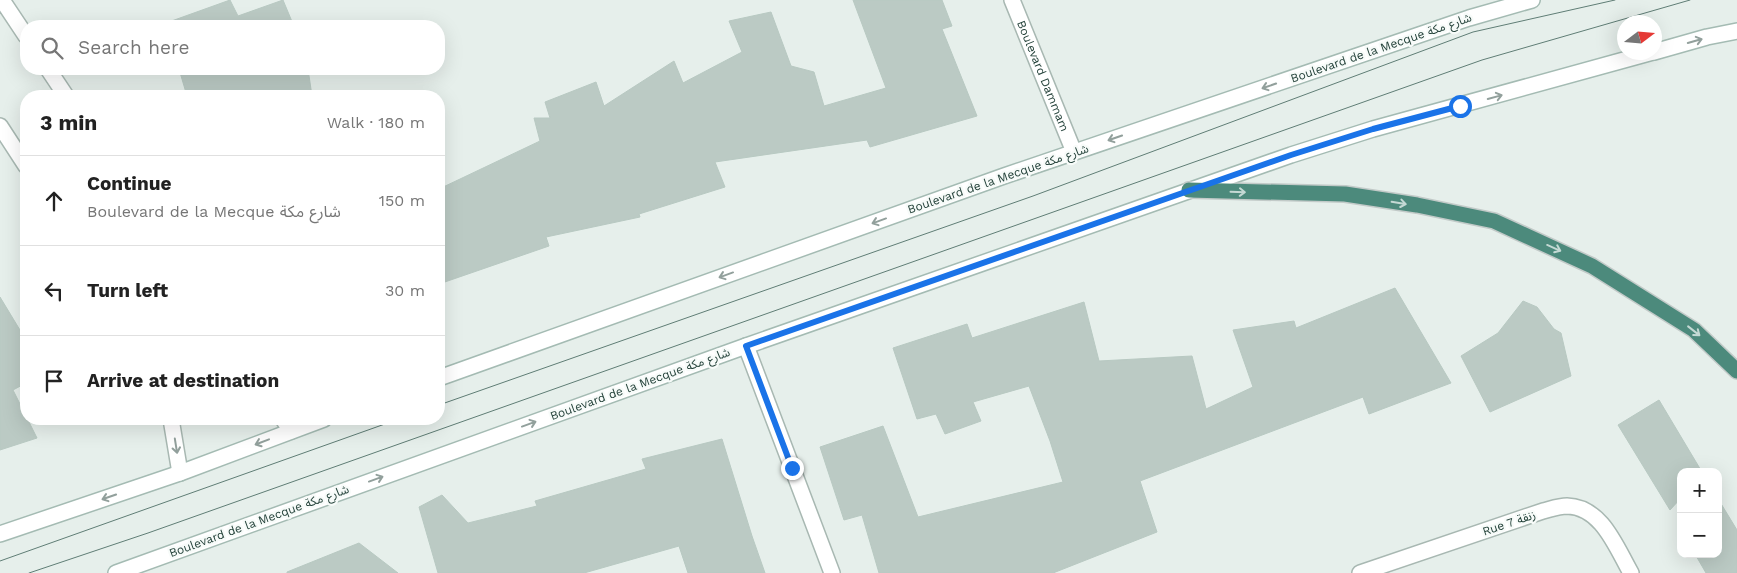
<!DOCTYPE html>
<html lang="en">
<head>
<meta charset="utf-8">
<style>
	body { margin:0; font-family:"Work Sans","Noto Sans Arabic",sans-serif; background:#f2f2f2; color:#222 }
	.controls { position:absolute; right:15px; bottom:15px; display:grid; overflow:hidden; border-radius:10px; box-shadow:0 5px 20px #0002 }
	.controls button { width:45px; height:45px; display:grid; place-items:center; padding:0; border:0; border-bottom:1px solid #e0e0e0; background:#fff; color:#222; font:25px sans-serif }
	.compass { position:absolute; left:1617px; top:15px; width:45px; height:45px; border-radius:50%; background:#fff; box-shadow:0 5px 20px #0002; rotate:74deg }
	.stop { position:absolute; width:15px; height:15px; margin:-11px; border:4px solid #1a73e8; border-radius:50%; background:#fff }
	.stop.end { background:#1a73e8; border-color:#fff; box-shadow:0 1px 5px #0008 }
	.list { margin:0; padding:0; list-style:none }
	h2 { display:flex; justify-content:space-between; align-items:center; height:65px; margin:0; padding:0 20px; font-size:21px }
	h2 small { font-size:16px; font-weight:400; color:#767676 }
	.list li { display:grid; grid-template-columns:32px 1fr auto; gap:15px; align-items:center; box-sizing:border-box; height:90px; padding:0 20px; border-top:1px solid #e0e0e0 }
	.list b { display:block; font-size:19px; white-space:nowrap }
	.list p { margin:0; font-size:16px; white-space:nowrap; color:#767676 }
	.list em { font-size:16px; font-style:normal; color:#767676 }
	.icon { flex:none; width:28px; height:28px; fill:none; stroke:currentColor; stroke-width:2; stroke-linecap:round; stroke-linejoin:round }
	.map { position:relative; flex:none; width:1737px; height:573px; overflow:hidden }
	.search { position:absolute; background:#fff; box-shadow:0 5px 20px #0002; left:20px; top:20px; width:425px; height:55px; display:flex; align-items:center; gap:12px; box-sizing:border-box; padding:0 18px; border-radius:20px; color:#767676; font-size:19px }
	.panel { position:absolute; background:#fff; box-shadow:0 5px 20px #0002; left:20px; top:90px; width:425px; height:335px; border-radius:20px }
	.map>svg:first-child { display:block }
</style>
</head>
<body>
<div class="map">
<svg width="1737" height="573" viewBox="0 0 1737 573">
	<rect width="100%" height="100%" fill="#e6efeb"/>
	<g fill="#bbcac4" stroke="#b8c9c2">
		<polygon points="230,0 238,16 283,0 293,24 288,26 167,26 166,23"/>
		<polygon points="853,0 942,0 952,26 942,29 977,116 870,147 867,140 715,162 725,187 639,214 640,217 546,237 549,246 439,284 439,189 540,141 534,118 550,118 545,102 596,82 604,106 674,61 683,83 742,52 729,21 771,12 791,66 814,72 824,106 886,88"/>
		<polygon points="179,69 308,69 312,96 187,96"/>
		<polygon points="1395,288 1451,383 1369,414 1363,397 1140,481 1157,532 1053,573 879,573 862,515 844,520 820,447 883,426 918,517 1063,482 1050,441 1029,386 973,402 981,421 945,434 936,414 917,419 893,348 967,324 972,338 1084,302 1099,361 1192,356 1206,409 1253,387 1233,330 1294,321 1296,328"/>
		<polygon points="0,297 26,340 26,383 13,390 37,438 0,450"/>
		<polygon points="1523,301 1537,307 1554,329 1561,333 1571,376 1490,412 1461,356 1498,333"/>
		<polygon points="1659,400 1702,472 1681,472 1681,498 1670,510 1618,425"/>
		<polygon points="722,439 752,536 765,573 688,573 679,546 584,573 438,573 419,507 442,495 468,523 537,506 535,501 646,469 642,459"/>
		<polygon points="1720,502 1737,530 1737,573 1706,573 1695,554 1718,554 1718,503"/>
		<polygon points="359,543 398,573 287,573 287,572"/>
	</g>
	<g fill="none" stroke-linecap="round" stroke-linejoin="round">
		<defs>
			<g id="minor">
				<polyline points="2,0 26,36"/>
				<polyline points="48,69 66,96"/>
				<polyline points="0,126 26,166"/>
				<polyline points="746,346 832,573"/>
				<polyline points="171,419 180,473"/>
				<polyline points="283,419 291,431"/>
				<path d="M1360,573L1543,511C1551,509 1559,506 1567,506C1602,507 1616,547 1631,573"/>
			</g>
			<g id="tertiary">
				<path id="s1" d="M1012,0L1074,152"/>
			</g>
			<g id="secondary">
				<polyline points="1654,52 1707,37 1737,31"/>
				<polyline points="439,378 1004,176 1469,18 1532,0"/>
				<polyline points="0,534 180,473 324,419"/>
				<polyline points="116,573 746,346 1291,155 1373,129 1653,52"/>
			</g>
			<polyline id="trunk" points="1189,190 1345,194 1417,205 1494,221 1592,266 1694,330 1737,371"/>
		</defs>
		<use href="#minor" stroke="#a8b8b2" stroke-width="18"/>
		<use href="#tertiary" stroke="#a8b8b2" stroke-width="18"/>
		<use href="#secondary" stroke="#a4bbb3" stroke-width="18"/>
		<use href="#trunk" stroke="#c2cac8" stroke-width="18"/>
		<use href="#minor" stroke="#fff" stroke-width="15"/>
		<use href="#tertiary" stroke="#fff" stroke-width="15"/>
		<use href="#secondary" stroke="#fff" stroke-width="15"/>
		<use href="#trunk" stroke="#4c8a7c" stroke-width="15"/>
		<g stroke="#5f7d75" stroke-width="1">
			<polyline points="439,405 1033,196 1473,32 1615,0"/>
			<polyline points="0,561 399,419"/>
			<polyline points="29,573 148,533 1482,60 1690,0"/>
		</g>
	</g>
	<defs><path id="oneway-shaft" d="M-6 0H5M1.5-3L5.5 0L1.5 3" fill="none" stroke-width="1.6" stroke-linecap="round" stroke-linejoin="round" transform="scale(1.25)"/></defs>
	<g stroke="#92a09c">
		<use href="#oneway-shaft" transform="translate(1695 41) rotate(-16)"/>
		<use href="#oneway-shaft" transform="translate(1269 86) rotate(161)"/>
		<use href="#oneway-shaft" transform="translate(1495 97) rotate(-15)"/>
		<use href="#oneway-shaft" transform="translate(1115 138) rotate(161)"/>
		<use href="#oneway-shaft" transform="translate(879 221) rotate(160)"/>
		<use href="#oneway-shaft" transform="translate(726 275) rotate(160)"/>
		<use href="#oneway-shaft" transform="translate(529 424) rotate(-20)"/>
		<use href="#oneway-shaft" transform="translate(262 442) rotate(159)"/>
		<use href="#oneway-shaft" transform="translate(176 446) rotate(81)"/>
		<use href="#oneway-shaft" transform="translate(376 479) rotate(-20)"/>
		<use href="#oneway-shaft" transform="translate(109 497) rotate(161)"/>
	</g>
	<g stroke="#c4d9d4">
		<use href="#oneway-shaft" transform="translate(1238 192) rotate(2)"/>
		<use href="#oneway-shaft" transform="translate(1399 203) rotate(9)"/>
		<use href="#oneway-shaft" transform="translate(1554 248) rotate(24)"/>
		<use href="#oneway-shaft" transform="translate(1694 331) rotate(38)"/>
	</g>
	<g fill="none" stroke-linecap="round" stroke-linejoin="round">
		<polyline stroke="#1a73e8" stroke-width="6" points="792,468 746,346 1291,155 1373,129 1460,106"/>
	</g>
	<g text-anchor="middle" stroke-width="4.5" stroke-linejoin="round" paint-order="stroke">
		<g font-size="12" fill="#24423a" stroke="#f7fbf9">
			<text transform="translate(1381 48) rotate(-19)" y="4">Boulevard de la Mecque شارع مكة</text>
			<text dy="4" stroke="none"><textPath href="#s1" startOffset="82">Boulevard Dammam</textPath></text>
			<text transform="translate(998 179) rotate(-19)" y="4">Boulevard de la Mecque شارع مكة</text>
			<text transform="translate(640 384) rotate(-20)" y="4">Boulevard de la Mecque شارع مكة</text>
			<text transform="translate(259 521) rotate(-20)" y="4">Boulevard de la Mecque شارع مكة</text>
			<text transform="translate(1509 523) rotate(-19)" y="4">Rue 7 زنقة</text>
		</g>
	</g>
</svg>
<div class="controls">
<button>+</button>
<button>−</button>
</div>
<svg class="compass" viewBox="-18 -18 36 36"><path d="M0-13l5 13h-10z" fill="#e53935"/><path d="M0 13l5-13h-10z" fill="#767676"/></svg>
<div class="stop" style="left:1460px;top:106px"></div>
<div class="stop end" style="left:792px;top:468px"></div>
<div class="search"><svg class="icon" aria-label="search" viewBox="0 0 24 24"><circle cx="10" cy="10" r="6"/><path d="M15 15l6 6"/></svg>Search here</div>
<section class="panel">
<h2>3 min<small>Walk · 180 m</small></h2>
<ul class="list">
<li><svg class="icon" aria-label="ahead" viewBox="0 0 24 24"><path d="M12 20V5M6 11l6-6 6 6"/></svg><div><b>Continue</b><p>Boulevard de la Mecque شارع مكة</p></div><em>150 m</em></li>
<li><svg class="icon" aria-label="left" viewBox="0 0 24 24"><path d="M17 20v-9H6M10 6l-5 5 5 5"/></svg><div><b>Turn left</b></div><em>30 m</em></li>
<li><svg class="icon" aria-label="arrive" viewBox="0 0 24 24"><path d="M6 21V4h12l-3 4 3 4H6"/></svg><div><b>Arrive at destination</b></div></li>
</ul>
</section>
</div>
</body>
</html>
